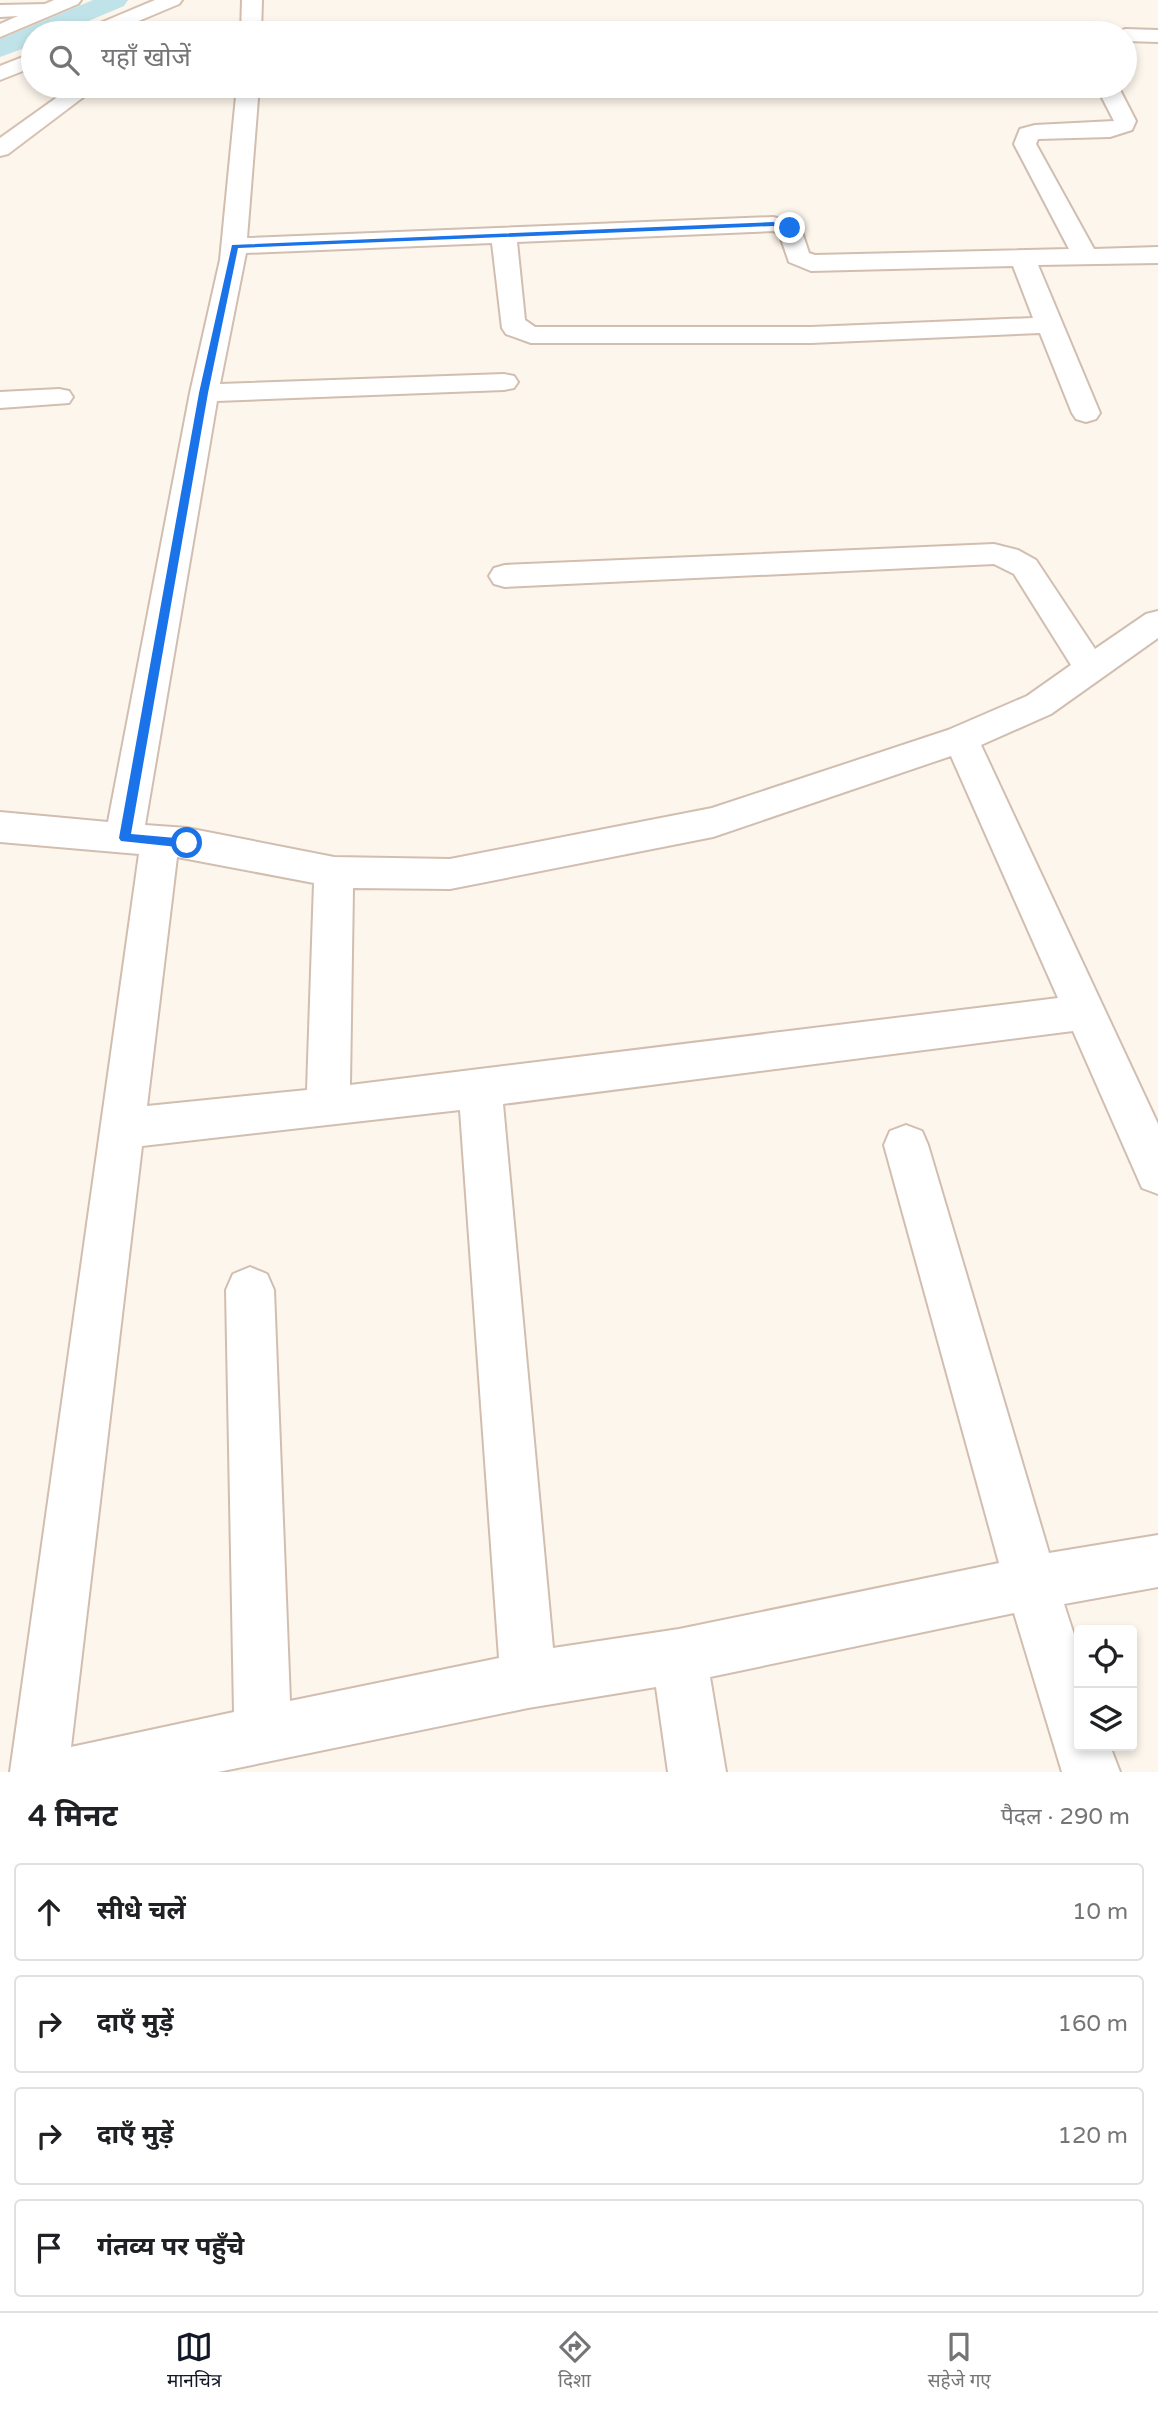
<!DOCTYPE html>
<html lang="hi">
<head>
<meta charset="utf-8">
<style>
	body { margin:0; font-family:"Varela Round","Noto Sans Devanagari",sans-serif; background:#f6f6f6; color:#202124 }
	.controls { position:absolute; right:21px; bottom:21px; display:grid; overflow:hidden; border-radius:7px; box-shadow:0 4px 10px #0003 }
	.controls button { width:63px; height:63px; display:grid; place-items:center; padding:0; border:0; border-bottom:2px solid #e0e0e0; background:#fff; color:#202124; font:35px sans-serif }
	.stop { position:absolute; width:21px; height:21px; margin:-16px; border:5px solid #1a73e8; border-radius:50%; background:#fff }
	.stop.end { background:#1a73e8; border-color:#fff; box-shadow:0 2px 7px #0008 }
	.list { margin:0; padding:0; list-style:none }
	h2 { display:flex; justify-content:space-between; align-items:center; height:91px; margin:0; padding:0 28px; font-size:30px }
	h2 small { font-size:23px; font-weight:400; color:#757577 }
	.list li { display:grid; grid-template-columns:46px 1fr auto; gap:21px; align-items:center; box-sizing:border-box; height:98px; margin:0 14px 14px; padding:0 14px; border:2px solid #e0e0e0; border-radius:7px }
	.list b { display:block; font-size:26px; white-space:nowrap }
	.list em { font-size:23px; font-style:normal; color:#757577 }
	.icon { flex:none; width:38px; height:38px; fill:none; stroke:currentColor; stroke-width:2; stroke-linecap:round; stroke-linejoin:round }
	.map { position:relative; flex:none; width:1158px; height:1772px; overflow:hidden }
	.search { position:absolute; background:#fff; box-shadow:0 4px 10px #0003; left:21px; right:21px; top:21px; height:77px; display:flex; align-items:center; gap:18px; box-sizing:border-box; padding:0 24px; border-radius:38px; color:#757577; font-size:26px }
	.sheet { height:539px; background:#fff }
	nav { display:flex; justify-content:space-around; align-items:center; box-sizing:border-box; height:98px; border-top:2px solid #e0e0e0; background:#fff; font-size:19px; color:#757577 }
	nav a { display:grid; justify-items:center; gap:4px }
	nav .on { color:#111827 }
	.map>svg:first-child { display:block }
</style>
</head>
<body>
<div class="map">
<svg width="1158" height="1772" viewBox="0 0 1158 1772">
	<rect width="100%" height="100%" fill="#fdf6ec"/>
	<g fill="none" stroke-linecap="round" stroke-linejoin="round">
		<polygon fill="#bfe3e8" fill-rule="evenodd" points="93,0 128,0 124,6 60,33 33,33 33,45 0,57 0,39"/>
		<defs>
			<g id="street">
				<polygon points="242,0 262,0 261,33 241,33"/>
				<polygon points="47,4 54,6 57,10 54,14 0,17 0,5"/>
				<polygon points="1125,29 1158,30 1158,42 1125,41 1125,33 1116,33"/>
				<path d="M237,86H259L247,238L773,217L799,223L809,253L815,255L1069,249L1014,144L1020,129L1035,125L1114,121L1096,86H1118L1136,121L1132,130L1110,137L1038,139L1036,144L1094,249L1158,247V263L1038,265L1100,413L1096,419L1086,422L1076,419L1072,413L1040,333L811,343H531L506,334L502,328L492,243L246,253L220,384L504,374L514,376L518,382L514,388L504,390L217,401L145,825L187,828L334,857L450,859L712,808L948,730L1027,696L1071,665L1014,574L994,564L505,587L494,584L489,576L494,568L505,565L994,544L1018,550L1036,560L1095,649L1146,614L1158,611V638L1051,714L981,745L1158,1124V1194L1142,1188L1073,1031L503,1104L553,1648L679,1629L999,1563L884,1145L890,1131L906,1125L922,1131L928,1145L1049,1553L1158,1535V1587L1064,1604L1079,1650V1746H1110L1120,1772H1062L1014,1613L710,1677L726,1772H668L656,1687L528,1708L218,1772H10L139,854L0,842V812L108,822L190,393L220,260ZM773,231L779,233L789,262L811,271L1013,266L1033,318L811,327H535L525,320L517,242ZM951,756L1058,998L350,1085L353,888L450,889L713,837ZM177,857L314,883L307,1090L147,1106ZM460,1110L499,1658L290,1701L274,1290L267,1274L250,1267L233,1274L226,1290L234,1712L71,1747L142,1146Z"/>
				<polygon points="59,389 69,391 73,397 69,403 0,408 0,392"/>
			</g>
			<g id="secondary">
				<polygon points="54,0 81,0 78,4 0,37 0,24"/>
				<polygon points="155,0 182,0 179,4 110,33 83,33 86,29"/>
				<polygon points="33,53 33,67 0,80 0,66"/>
				<polygon points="73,86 98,86 8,154 0,156 0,138"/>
			</g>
		</defs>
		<use href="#street" stroke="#d1beb0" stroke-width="4"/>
		<use href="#secondary" stroke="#d6c0b0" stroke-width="4"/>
		<use href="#street" fill="#fff" fill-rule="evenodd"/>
		<use href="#secondary" fill="#fff" fill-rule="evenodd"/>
	</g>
	<polygon fill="#1a73e8" points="773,222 794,228 790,231 773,226 238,248 208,393 131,834 187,839 192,843 187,848 121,841 119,838 199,393 232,245"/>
</svg>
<div class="controls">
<button><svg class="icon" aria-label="locate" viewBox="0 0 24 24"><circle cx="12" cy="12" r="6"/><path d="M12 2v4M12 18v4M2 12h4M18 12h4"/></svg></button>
<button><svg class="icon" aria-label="layers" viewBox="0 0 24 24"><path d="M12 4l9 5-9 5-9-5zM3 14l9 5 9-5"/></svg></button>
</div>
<div class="stop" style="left:187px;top:843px"></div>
<div class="stop end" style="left:790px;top:228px"></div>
<div class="search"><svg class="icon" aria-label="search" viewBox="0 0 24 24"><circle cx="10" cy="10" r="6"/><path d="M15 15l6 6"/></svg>यहाँ खोजें</div>
</div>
<section class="sheet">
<h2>4 मिनट<small>पैदल · 290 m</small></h2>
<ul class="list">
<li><svg class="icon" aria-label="ahead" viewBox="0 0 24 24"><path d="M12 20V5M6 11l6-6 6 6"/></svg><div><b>सीधे चलें</b></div><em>10 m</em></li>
<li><svg class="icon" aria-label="right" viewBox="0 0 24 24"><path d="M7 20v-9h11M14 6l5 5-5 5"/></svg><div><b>दाएँ मुड़ें</b></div><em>160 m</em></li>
<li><svg class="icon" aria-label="right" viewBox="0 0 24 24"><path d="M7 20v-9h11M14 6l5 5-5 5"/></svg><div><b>दाएँ मुड़ें</b></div><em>120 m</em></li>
<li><svg class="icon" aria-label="arrive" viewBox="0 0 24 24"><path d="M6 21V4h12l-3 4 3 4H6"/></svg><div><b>गंतव्य पर पहुँचे</b></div></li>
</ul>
</section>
<nav>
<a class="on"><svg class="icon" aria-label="map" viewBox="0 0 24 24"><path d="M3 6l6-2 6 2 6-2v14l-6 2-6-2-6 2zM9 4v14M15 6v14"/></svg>मानचित्र</a>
<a><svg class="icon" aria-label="directions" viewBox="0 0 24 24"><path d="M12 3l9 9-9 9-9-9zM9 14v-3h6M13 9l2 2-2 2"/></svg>दिशा</a>
<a><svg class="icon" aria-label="saved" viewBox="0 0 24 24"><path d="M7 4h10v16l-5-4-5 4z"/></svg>सहेजे गए</a>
</nav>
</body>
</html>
